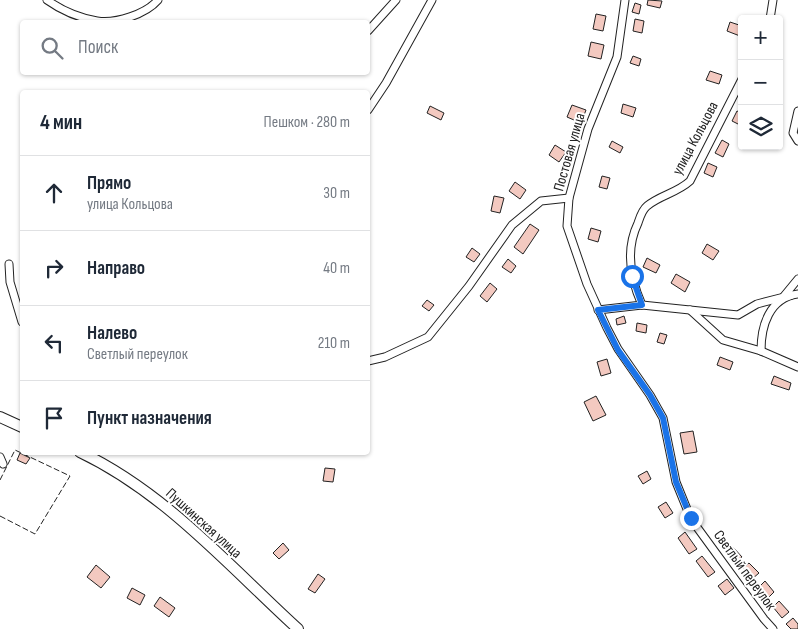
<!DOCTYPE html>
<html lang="ru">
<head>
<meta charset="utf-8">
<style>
	body { margin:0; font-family:"Sofia Sans Condensed",sans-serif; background:#f6f6f7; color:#1f2937 }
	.controls { position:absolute; right:15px; top:15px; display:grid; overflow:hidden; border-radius:5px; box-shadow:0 1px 4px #0004 }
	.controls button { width:45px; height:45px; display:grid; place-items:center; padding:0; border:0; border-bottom:1px solid #e0e1e3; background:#fff; color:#1f2937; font:25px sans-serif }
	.stop { position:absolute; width:15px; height:15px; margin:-11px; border:4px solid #1a73e8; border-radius:50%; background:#fff }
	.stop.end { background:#1a73e8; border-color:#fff; box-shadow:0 1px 5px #0008 }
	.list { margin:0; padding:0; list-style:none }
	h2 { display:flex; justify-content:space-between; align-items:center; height:65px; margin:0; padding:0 20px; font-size:21px }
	h2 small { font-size:16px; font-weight:400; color:#747a83 }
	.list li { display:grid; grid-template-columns:32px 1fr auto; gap:15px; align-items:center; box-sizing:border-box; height:75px; padding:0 20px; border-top:1px solid #e0e1e3 }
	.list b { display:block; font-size:19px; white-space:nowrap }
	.list p { margin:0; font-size:16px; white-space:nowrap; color:#747a83 }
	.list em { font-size:16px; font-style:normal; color:#747a83 }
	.icon { flex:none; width:28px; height:28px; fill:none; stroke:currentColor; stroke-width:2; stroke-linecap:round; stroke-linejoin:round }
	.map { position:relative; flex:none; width:798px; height:629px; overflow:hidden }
	.search { position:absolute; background:#fff; box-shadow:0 1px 4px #0004; left:20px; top:20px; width:350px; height:55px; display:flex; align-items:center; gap:12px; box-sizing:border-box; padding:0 18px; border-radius:5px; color:#747a83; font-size:19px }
	.panel { position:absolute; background:#fff; box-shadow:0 1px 4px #0004; left:20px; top:90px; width:350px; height:365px; border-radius:5px }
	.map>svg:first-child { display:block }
</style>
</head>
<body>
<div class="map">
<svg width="798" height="629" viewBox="0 0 798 629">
	<rect width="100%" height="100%" fill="#fff"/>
	<g fill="#f3c9c0" stroke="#222">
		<polygon points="648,0 662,1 660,8 647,5"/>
		<polygon points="635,3 641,5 639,14 632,12"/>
		<polygon points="596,14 606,16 603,31 593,29"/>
		<polygon points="635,19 644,21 642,33 633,31"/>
		<polygon points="730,22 742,26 740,36 727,31"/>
		<polygon points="591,42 604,45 601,59 588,56"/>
		<polygon points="633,56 641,59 639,66 630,63"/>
		<polygon points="710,71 722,75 719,84 706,80"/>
		<polygon points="623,104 636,108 633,117 621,113"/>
		<polygon points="572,105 586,110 581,123 567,117"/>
		<polygon points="430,106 444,113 441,120 427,113"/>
		<polygon points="737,111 742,113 740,125 732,121"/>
		<polygon points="722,140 729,144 723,157 715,153"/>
		<polygon points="612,141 623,147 620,153 609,147"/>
		<polygon points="555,145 566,152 559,162 549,155"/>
		<polygon points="708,163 717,167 713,177 704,173"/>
		<polygon points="602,176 610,178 607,189 599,187"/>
		<polygon points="515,182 526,190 520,199 509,191"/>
		<polygon points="494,196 504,198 500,213 491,211"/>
		<polygon points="530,224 539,230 523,254 514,247"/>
		<polygon points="591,228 601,231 598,242 588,239"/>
		<polygon points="707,244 719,251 713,260 702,253"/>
		<polygon points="472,248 480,254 474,262 466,257"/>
		<polygon points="647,258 660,265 656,273 643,267"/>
		<polygon points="508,259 516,266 511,273 502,267"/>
		<polygon points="676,274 690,282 685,292 671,283"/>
		<polygon points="490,283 497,289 487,302 480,296"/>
		<polygon points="427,300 434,305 429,311 422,306"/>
		<polygon points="624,316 626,323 617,325 616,319"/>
		<polygon points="637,323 647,325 646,333 636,331"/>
		<polygon points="660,333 667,335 664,344 657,342"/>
		<polygon points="720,357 733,362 730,370 717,365"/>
		<polygon points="607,359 611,373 601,376 597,362"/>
		<polygon points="774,376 791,383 789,390 771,384"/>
		<polygon points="596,396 606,415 593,421 584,402"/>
		<polygon points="693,431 697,452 684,454 680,433"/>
		<polygon points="20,453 30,458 26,464 17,460"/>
		<polygon points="325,468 335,469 333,482 323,481"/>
		<polygon points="647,471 651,479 643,484 638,476"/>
		<polygon points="666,502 673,513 665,518 658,507"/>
		<polygon points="685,532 697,549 689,554 678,538"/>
		<polygon points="283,543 289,550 279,559 273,553"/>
		<polygon points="732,546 742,557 735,562 726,552"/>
		<polygon points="702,556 715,572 708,577 696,561"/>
		<polygon points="749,563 759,573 752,579 743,568"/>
		<polygon points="96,565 110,577 101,588 87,577"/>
		<polygon points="318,574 325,579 315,593 308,589"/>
		<polygon points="727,579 734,588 725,595 718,586"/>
		<polygon points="765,581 774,592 768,598 759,587"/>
		<polygon points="132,588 145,595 140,605 127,598"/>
		<polygon points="160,597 175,608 169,617 154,606"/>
		<polygon points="779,601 789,612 782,618 773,607"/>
		<polygon points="793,618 798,624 798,629 791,629 786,624"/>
	</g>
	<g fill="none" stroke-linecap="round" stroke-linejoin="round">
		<defs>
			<g id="minor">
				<path d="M47,0C61,10 80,18 97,21C116,24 146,14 158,0"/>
				<polyline points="625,0 617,57 588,129 569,198 567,226 587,284 607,328 618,349 650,395 663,418 676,482 691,519 764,619 773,629"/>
				<polyline points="770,19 773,0"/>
				<polyline points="368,31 396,0"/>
				<polyline points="368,110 386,83 432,0"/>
				<polyline points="798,111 793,133 798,141"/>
				<polyline points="9,264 10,282 22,322"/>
				<polyline points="784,296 798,279"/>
				<path d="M642,305C630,278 625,250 638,223C640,217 642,210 647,206C660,195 677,193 690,181L742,79"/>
				<polyline points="598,310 642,305 738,315 757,304 792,295"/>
				<polyline points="690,310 723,340 761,351 798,367"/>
				<path d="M761,351C761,326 769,298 798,294"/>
				<polyline points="368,361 385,357 428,337 469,286 512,225 541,201 569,198"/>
				<polyline points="0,457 3,464"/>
			</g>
			<g id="secondary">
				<polyline points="0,417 22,427"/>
				<path d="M80,452C166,493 229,566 298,629"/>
			</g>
		</defs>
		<use href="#minor" stroke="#222" stroke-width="9"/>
		<use href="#secondary" stroke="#222" stroke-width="12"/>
		<use href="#minor" stroke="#fff" stroke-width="7"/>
		<use href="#secondary" stroke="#fff" stroke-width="10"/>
		<polyline stroke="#222" stroke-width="1" stroke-dasharray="6 2.5" stroke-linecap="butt" points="0,480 15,450 70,476 35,534 0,516"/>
	</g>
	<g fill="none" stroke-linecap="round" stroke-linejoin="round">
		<polyline stroke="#1a73e8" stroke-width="6" points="632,276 642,305 598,310 618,350 650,395 663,418 676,482 691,518"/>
	</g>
	<g text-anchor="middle" stroke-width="4" stroke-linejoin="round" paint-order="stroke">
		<g font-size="15" fill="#222" stroke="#fff">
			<text transform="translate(695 138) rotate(-62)" y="5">улица Кольцова</text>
			<text transform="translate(569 152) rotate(-74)" y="5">Постовая улица</text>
			<text transform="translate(204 523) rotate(42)" y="5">Пушкинская улица</text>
			<text transform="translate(745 570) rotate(54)" y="5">Светлый переулок</text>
		</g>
	</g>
</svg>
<div class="controls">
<button>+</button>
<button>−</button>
<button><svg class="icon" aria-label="layers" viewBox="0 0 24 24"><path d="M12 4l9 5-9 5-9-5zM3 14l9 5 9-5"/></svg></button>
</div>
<div class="stop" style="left:632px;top:276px"></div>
<div class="stop end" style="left:691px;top:518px"></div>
<div class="search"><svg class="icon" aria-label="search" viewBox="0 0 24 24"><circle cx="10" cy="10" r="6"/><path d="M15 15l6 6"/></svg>Поиск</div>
<section class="panel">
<h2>4 мин<small>Пешком · 280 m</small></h2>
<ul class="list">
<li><svg class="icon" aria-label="ahead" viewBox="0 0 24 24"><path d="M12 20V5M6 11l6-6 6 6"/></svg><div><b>Прямо</b><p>улица Кольцова</p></div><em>30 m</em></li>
<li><svg class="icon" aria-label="right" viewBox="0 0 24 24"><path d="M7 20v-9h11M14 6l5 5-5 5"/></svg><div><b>Направо</b></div><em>40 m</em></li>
<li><svg class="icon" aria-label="left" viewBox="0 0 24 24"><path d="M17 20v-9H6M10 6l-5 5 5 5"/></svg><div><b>Налево</b><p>Светлый переулок</p></div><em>210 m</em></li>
<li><svg class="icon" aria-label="arrive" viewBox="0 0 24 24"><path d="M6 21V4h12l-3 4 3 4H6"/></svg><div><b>Пункт назначения</b></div></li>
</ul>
</section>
</div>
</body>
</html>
